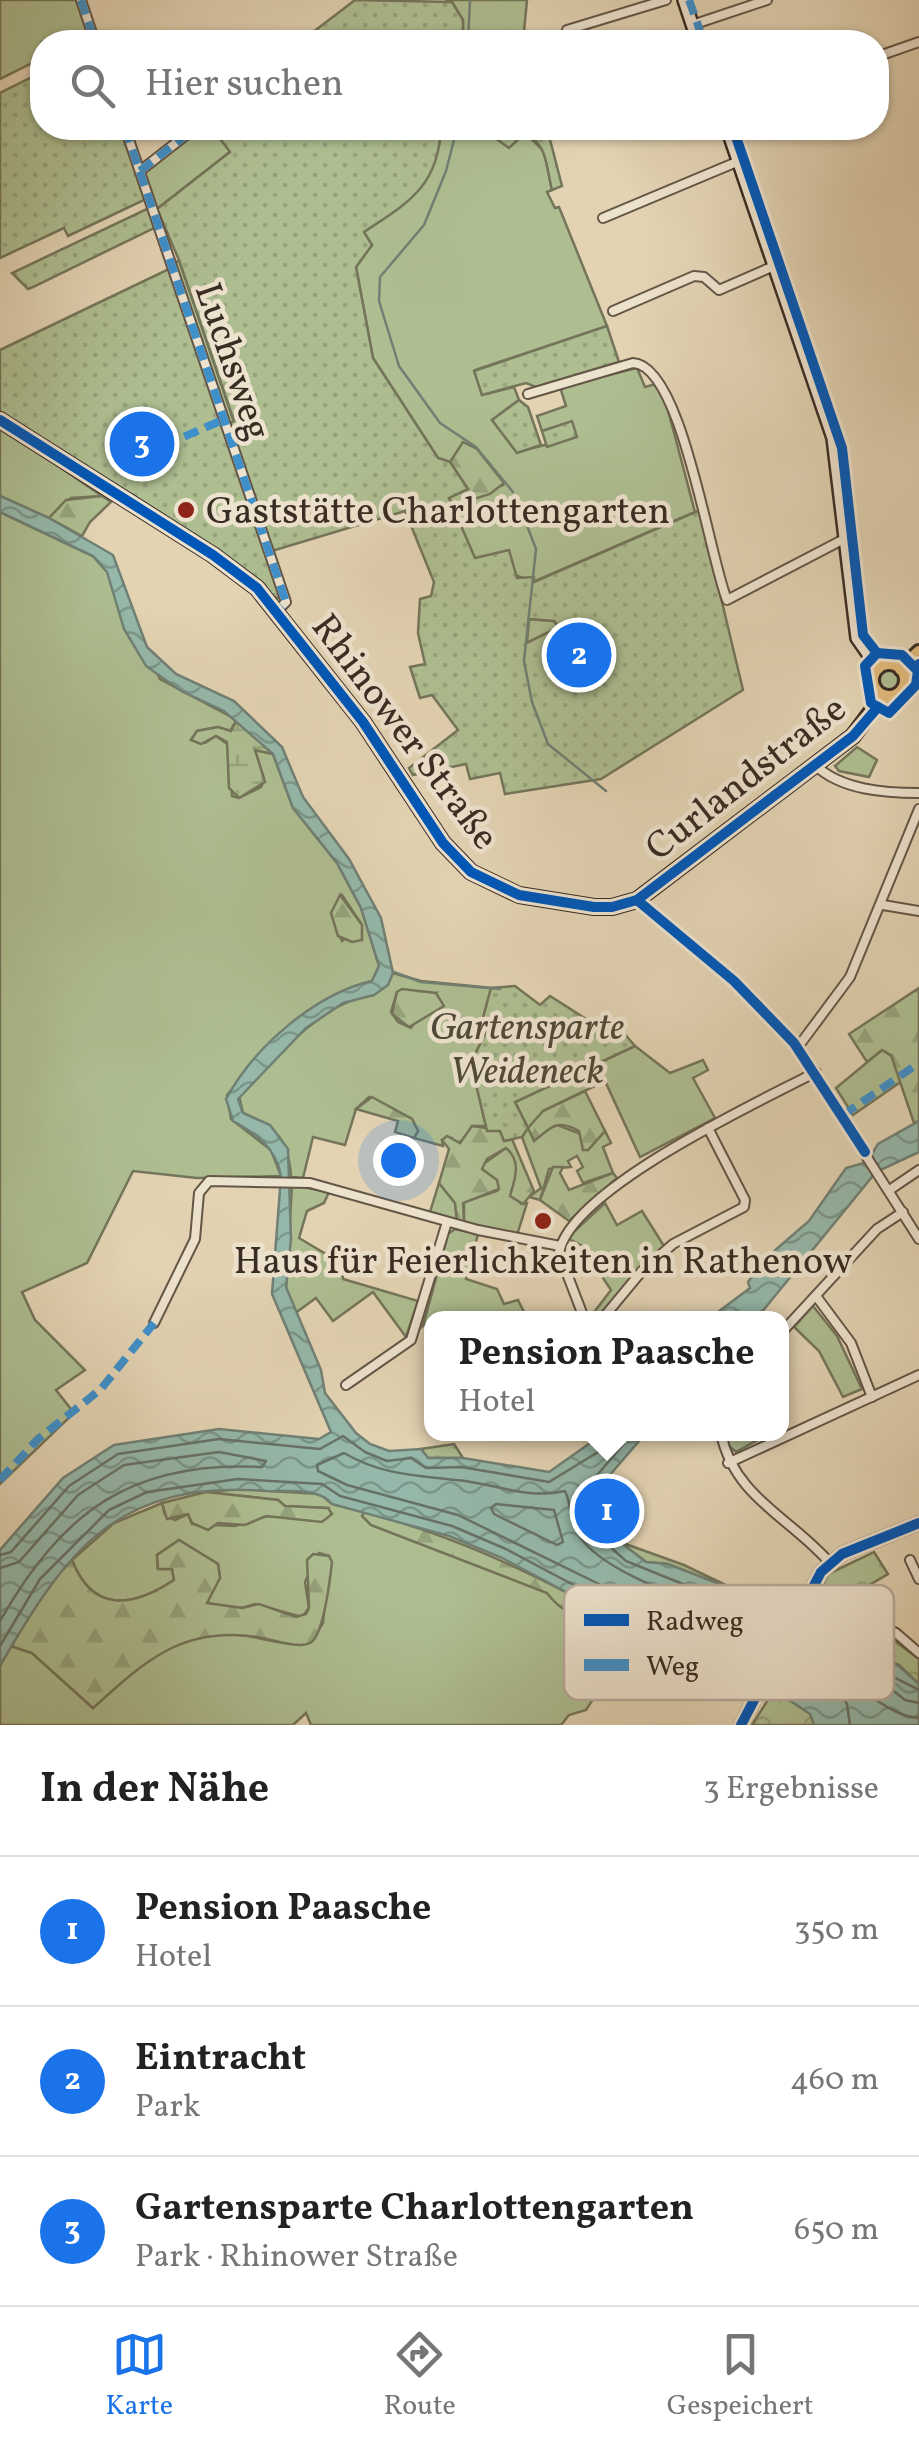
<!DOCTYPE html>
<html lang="de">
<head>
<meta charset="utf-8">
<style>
	body { margin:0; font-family:Vollkorn,serif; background:#f2f2f2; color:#222 }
	.you { position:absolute; left:398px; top:1160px; width:35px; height:35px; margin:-25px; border:8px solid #fff; border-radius:50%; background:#1a73e8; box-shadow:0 0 0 15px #1a73e833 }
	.badge { display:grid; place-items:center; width:65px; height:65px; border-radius:50%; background:#1a73e8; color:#fff; font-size:32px; font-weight:700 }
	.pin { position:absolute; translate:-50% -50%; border:5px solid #fff; box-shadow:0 2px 10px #0006 }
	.popup { position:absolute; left:424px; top:1311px; width:365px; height:130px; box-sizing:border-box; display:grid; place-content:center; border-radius:20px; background:#fff; filter:drop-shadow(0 2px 8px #0005); font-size:32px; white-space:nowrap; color:#767676 }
	.popup b { font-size:38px; color:#222 }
	.popup::after { content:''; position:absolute; left:50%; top:100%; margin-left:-20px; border:20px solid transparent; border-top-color:#fff }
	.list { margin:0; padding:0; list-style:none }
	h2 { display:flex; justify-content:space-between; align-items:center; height:130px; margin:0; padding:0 40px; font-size:42px }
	h2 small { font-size:32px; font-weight:400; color:#767676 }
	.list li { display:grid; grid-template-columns:65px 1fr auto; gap:30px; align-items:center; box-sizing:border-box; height:150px; padding:0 40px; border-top:2px solid #e0e0e0 }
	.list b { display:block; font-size:38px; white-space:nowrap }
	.list p { margin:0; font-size:32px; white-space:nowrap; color:#767676 }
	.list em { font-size:32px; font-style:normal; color:#767676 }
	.icon { flex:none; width:55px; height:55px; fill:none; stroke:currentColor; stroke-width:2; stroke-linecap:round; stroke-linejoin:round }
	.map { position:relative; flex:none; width:919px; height:1725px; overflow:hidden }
	.search { position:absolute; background:#fff; box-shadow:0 2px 8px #0004; left:30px; right:30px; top:30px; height:110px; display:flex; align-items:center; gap:25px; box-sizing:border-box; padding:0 35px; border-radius:40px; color:#767676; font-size:38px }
	.sheet { height:580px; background:#fff }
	nav { display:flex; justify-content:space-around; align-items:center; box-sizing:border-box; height:140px; border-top:2px solid #e0e0e0; background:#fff; font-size:28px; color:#767676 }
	nav a { display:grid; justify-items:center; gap:5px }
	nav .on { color:#1a73e8 }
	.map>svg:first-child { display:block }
</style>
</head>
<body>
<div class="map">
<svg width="919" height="1725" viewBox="0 0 919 1725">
	<defs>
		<pattern id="forest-firs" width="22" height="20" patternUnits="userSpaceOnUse" patternTransform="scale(2.5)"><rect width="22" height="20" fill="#aebe91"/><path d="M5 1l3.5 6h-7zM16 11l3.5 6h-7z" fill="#96a37d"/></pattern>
		<pattern id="wetland-marsh" width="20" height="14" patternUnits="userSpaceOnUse" patternTransform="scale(2.5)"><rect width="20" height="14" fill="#aebe91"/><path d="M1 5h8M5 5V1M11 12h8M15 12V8" fill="none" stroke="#96a37d"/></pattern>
		<pattern id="park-crowns" width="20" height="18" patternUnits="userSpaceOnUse" patternTransform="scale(2.5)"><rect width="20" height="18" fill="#aebe91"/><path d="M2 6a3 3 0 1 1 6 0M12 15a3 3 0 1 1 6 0" fill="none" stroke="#96a37d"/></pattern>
		<pattern id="garden-dots" width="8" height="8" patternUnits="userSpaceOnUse" patternTransform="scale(2.5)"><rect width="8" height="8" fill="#aebe91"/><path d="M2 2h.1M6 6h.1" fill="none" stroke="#96a37d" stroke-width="1.8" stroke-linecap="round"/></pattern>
		<pattern id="water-waves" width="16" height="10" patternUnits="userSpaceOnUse" patternTransform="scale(2.5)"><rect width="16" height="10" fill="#95b8aa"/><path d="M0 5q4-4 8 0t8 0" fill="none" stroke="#7b968a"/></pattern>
	</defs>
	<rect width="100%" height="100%" fill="#e3d3b3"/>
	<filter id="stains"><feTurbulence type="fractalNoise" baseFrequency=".002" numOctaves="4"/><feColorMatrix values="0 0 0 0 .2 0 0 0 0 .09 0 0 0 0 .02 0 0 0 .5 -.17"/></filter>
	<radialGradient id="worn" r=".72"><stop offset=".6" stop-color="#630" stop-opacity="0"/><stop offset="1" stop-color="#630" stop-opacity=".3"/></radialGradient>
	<g fill="#aebe91" stroke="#74755a" stroke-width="2.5" fill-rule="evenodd">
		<polygon points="0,0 78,0 90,35 74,42 42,42 42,58 0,79"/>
		<polygon points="445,0 527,0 523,42 463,42 463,20 452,2"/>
		<polygon points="199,128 212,128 231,151 157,209 144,171"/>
		<path d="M441,128H497L494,137L507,146L526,134L544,151L552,190L547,192L555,208L559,207L607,326L475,370L482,395L514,387L519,400L492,420L517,452L576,437L571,422L542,431L537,416L566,406L560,387L637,368L645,387L659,383L664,395L695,512L533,582L475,559L452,506L503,485L463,443L450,462L438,458L373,358L356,267L372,245L363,232C406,204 438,184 441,128Z"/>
		<polygon points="179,260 234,422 229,424 174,264"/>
		<polygon points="0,426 102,496 71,498 49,518 0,496"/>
		<path d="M0,512L93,556L107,572L160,679L237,720L230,731L218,727L197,731L191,740L205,743L216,736L230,746L232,796L239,798L261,787L264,779L255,750L273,754L293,808L337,863L361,908L379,966L372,981C308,996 268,1047 227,1095L231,1119L271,1150L281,1176L197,1178L133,1171L87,1263L22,1292L35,1320L85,1370L56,1390L74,1413L0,1484ZM342,895L362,925L342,941L331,913Z"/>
		<polygon points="529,619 554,621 559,627 526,643"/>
		<circle cx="889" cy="680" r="11"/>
		<polygon points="857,747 877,760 869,777 839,771 835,766"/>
		<path d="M393,973L421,981L493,988L481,1025L488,1027L471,1063L486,1126H472L468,1137L456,1144L452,1138L442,1140L443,1146L414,1138L418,1131L412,1119L369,1097L356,1109L345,1145L313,1137L303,1178L291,1177C289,1141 276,1126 243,1113L239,1096C266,1064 298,1031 334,1009C355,995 381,998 393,973ZM397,992L431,994L436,993L411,1028L398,1022L391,1012Z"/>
		<polygon points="635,1046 670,1073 703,1060 708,1070 693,1078 715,1118 640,1157 605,1081 543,1111 544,1130 555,1124 581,1134 583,1148 588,1150 605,1131 611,1143 603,1147 613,1173 583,1183 577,1171 583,1167 577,1156 568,1161 571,1167 549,1169 540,1200 529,1197 541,1188 522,1137 528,1128 515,1102"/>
		<polygon points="882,1050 893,1057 902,1081 853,1115 836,1088"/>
		<path d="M506,1148C519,1157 520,1178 511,1191L521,1204L527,1203L517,1235L464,1223V1202L497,1191L493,1177L482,1171V1165Z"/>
		<polygon points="439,1183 455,1203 457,1220 430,1212"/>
		<polygon points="292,1185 329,1192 324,1203 307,1211 299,1238 341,1263 343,1279 418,1301 406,1337 373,1292 333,1321 316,1298 294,1314 286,1288"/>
		<polygon points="605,1203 617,1225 642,1211 664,1246 639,1268 602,1315 592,1315 611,1290 582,1246 567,1238"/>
		<polygon points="455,1229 478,1234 466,1279 497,1289 504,1304 518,1300 527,1318 432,1318 423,1326 448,1234"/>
		<polygon points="813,1306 837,1336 862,1389 843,1397 819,1351 794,1327"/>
		<polygon points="725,1434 768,1434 736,1452 728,1445"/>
		<path d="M239,1489L320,1494L332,1504L364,1512L363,1516L371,1525L548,1593L569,1612L591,1613L596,1608L637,1619L658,1631L653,1638L636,1633L586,1710L569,1715L561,1725H311L306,1713L293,1725H0V1666L11,1646L32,1653L93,1708C133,1672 176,1628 234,1634C258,1636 287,1648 311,1642L323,1623L329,1556L319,1553L305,1582L309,1608L302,1617L255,1604L242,1608L210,1604L206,1599L220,1578L218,1564L179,1540L157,1555L158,1569H172L174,1580C133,1607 93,1614 72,1560L114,1523L162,1503L165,1515L175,1520L188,1514L192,1524L235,1526L266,1516L316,1519L328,1508L285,1506L278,1500L206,1492Z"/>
		<polygon points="620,1542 684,1565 740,1592 668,1564 646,1562"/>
	</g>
	<g fill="url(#forest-firs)" stroke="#74755a" stroke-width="2.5">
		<path d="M497,128H547L562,186L552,190C546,167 548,143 524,134L509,148L494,137Z"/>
		<polygon points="463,442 477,449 504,483 490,494 452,506 449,497 468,489 450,462"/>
		<polygon points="102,496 111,502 90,522 82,536 49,518 66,500"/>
		<polygon points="340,895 362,925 362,940 352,942 338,936 331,913"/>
		<polygon points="919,988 919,1121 914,1123 891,1055 882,1050 867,1062 849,1034"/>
		<polygon points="402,989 436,993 444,1006 409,1027 392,1014 397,992"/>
		<path d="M585,1091L605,1131L588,1150H583L579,1131C556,1118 551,1128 534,1141L528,1128L543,1111Z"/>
		<polygon points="372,1097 412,1119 418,1131 414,1138 395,1132 398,1121 356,1109"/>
		<path d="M472,1126L500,1130L504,1141L512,1139L534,1191L523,1204L510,1196C515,1179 522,1161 506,1148L487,1159L482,1169L497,1180L499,1189L463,1203L464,1223L457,1220L455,1203L439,1183L449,1149L442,1140L447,1136L460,1143Z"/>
		<polygon points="553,1167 563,1167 560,1173 569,1190 613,1173 617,1178 569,1221 540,1200"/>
		<polygon points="206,1492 278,1500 285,1506 328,1508 332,1514 322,1522 266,1516 245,1525 218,1523 208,1530 192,1523 188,1514 167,1519 162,1503"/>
		<path d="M364,1512C448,1534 520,1567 596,1608C577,1622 559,1609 547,1593L371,1525L362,1516Z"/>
		<path d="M179,1540L218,1564L220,1578L207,1603L242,1608L259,1604L296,1617L306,1614L309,1608L307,1560L313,1554L329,1556L332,1562C330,1579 324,1636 310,1643C298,1649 270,1639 257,1637C182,1626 145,1661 93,1708L32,1653L11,1646L48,1585L72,1560C93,1614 133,1607 174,1580L172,1569H158L157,1555Z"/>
	</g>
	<g fill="url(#wetland-marsh)" stroke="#74755a" stroke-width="2.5">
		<polygon points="237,720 273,754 255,750 265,782 239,798 229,788 227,742 216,736 201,744 191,740 197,731 218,727 231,731"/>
		<polygon points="454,1444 463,1458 428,1458 421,1449"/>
	</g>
	<g fill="url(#park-crowns)" stroke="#74755a" stroke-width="2.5">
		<polygon points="874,1552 888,1574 861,1590 858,1614 919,1659 919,1684 899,1665 806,1621 828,1574"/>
		<polygon points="776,1687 784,1694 788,1688 811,1714 814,1725 752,1725"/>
	</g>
	<g fill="url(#garden-dots)" stroke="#74755a" stroke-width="2.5" fill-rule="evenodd">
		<polygon points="355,0 452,2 463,20 463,42 300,42"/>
		<polygon points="42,72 42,128 122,128 146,199 68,236 64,228 0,258 0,93"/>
		<path d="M212,128H441C438,187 409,202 364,232L372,245L356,267L373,358L438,458L450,462L468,489L449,498L475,558L509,550L517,578L534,577V582L700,510L743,690L601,779L505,794L500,773L470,779L466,764L413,775L409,768L458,730L432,695L420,698L410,667L425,664L418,633L420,599L431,596L434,582L405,511L272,551L229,424L234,421L179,260L157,209L230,152ZM529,619L554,621L559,627L527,643Z"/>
		<polygon points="149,208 156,227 33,287 28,289 12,273"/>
		<polygon points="171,268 281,595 277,599 198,538 0,412 0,350"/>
		<polygon points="607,326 619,362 536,387 526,383 482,395 474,371"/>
		<polygon points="519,400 528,407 541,445 517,453 492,420"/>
		<polygon points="572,421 577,437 547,447 542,431"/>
		<polygon points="515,986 540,1005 550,996 605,1031 617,1025 635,1046 515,1102 528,1128 522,1137 504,1141 500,1131 487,1131 471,1063 488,1028 481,1025 491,988"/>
	</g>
	<g fill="url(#water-waves)" stroke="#708074" stroke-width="2.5">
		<path d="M0,496L49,518L113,555L147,647L176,674L234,701L282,747L303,797L349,859L381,918L393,973L388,985L374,995L343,1003L306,1028L238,1099L243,1113L270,1125L288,1149L291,1239L286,1287L321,1370L325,1393L356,1433L370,1444L389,1451L421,1449L428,1458H463L549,1472L603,1434H645L591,1497L598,1525L646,1562L668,1564L740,1592L899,1666L919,1684V1725H814L810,1714L789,1700L794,1691L788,1688L784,1695L743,1660L672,1622L704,1645L685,1636L674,1641L637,1619L596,1608L502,1558L449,1536L332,1504C319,1487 287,1492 267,1491C118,1480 68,1548 0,1666V1550L63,1478L114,1445L219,1429L319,1439L331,1432L272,1294L281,1176C276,1148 257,1134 233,1121L226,1099C254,1047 315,994 372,981L379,966L361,908L337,863L293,808L273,754L224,711L181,691L146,666L124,629L107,572L93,556L0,512Z"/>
		<polygon points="919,1121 919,1152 876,1172 757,1318 710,1318 750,1288 748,1282 766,1258 809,1221 846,1168 867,1162 878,1144"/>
	</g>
	<polygon fill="#e3d3b3" points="791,1611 808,1616 771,1690 758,1680"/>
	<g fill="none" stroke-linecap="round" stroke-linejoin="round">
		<g stroke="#677266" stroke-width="2.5">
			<polyline points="632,1434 582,1493 590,1529 626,1561 784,1625"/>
			<polygon points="496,1504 554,1510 563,1542 557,1545 494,1514 491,1508"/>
			<polyline points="0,1555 11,1552 69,1486 118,1454 219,1439 320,1449 343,1436 365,1452 387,1461 411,1458 426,1468 461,1467 549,1482 603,1449 610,1434"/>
			<path d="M0,1568L19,1562L78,1495L124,1465L219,1452L266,1461L262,1467C132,1460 63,1511 0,1621"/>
			<polyline points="800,1630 919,1690"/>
			<polyline points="794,1641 885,1684 905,1700 919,1703"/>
			<path d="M0,1646L40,1579L109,1510L147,1492L238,1479L322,1484L340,1496L452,1526L506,1549L600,1599L641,1610L673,1629C707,1620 737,1647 763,1665"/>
			<path d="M769,1653L718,1621L675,1615L646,1598L605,1587L458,1515L347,1485L318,1471L317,1465L344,1453C382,1475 414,1475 456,1480C494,1483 527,1500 565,1491C571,1504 571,1522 579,1535C604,1579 729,1612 778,1636"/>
			<path d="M850,1725L847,1704L836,1686L840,1680C868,1689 890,1717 919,1718"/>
		</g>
		<g stroke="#708074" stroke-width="2.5">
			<polyline points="468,42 470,0"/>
			<polyline points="457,128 446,171 424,225 380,277 379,301 399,366 440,423 476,447 513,492"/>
			<polyline points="516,497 536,549 524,661 532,702 548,744 606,791"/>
			<polyline points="394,972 421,982 500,989"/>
		</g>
		<defs>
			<g id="street">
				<polyline points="81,0 95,42"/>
				<polyline points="692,25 767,0"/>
				<polyline points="567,30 666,0"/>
				<polyline points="876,57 919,42"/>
				<polyline points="125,128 286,602 278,610"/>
				<polyline points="140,171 195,128"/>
				<polyline points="603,218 739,161"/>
				<polyline points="613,311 694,276 704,277 719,290 774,266"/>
				<path d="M528,394L633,363C682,365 709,556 727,600L846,538"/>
				<polyline points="905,680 919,681"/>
				<path d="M815,765C841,790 885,793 919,793"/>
				<polyline points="637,900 734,981 794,1043 919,1239"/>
				<polyline points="883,905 919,911"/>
				<polyline points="798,1047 850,977 919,809"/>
				<polyline points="891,1189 919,1170"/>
				<polyline points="816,1296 851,1343 872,1397"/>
				<path d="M584,1318L559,1253C570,1189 759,1102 816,1072"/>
				<polyline points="603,1318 642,1271 673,1244 744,1207 745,1200 708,1128"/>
				<polyline points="154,1323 195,1239 199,1193 209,1181 310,1183 478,1230 560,1246"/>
				<polyline points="782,1332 877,1229 903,1212"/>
				<polyline points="346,1385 411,1340 447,1222"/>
				<path d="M721,1434C735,1498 790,1517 830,1563"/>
				<polyline points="728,1463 919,1375"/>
				<polyline points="910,1560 919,1579"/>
				<polyline points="811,1591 896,1633 919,1653"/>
			</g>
			<g id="secondary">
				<polyline points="684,0 698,42"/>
				<polyline points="727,128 833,438 857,638 878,668"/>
				<polyline points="741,1725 821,1572 842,1554 919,1523"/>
			</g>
			<g id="primary">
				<polyline points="0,420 213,555 257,588 363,722 443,843 471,872 519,895 594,907 612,907 637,900 853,736 883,696"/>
				<circle cx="889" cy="680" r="17"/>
				<polyline points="901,669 919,652"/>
			</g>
		</defs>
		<use href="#street" stroke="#645647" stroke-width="12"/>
		<use href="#secondary" stroke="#392c23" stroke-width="16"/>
		<use href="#primary" stroke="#392c23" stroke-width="18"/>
		<use href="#street" stroke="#ede2ce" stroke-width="8"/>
		<use href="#secondary" stroke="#ede2ce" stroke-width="11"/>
		<use href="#primary" stroke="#e2ba7a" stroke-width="12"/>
		<g stroke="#3e90cb" stroke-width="8" stroke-dasharray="15 8" stroke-linecap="butt">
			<polyline points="81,0 95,42"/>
			<polyline points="689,0 704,42"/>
			<polyline points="125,128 286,602 278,610"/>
			<polyline points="140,171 195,128"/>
			<polyline points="121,464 225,419"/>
			<polyline points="843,1115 919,1063"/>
			<polyline points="0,1480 37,1440 101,1389 154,1323"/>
		</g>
		<defs>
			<g id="cycleway">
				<polyline points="733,128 842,448 863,635 877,653 902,655 917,670"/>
				<polyline points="0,420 213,555 257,588 363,722 443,843 471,872 519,895 594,907 612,907 637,900 853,736 878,707"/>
				<polyline points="877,653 865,666 871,703 889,713 916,685 919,664"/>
				<polyline points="637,900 734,981 794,1043 865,1152"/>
				<polyline points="741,1725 821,1572 842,1554 919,1523"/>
			</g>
		</defs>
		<use href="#cycleway" stroke="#ede2ce" stroke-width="16"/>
		<use href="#cycleway" stroke="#0057b8" stroke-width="10"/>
	</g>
	<g fill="#8f2418" stroke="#ede2ce" stroke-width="4">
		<circle cx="186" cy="510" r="10"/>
		<circle cx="543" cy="1221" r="10"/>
	</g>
	<g text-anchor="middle" stroke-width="9" stroke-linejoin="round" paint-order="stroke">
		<g font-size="38" fill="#392c23" stroke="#ede2ce">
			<text transform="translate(234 361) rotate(71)" y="13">Luchsweg</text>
			<text transform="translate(406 731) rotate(53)" y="13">Rhinower Straße</text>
			<text transform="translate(745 777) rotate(-38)" y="13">Curlandstraße</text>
		</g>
		<g font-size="38" fill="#392c23" stroke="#ede2ce" text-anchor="start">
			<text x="206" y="523">Gaststätte Charlottengarten</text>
			<text x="543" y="1273" text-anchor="middle">Haus für Feierlichkeiten in Rathenow</text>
		</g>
		<g font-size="38" font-style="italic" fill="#504939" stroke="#ede2ce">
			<text x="527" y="1039">Gartensparte<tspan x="527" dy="44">Weideneck</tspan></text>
		</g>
	</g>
	<rect x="564" y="1585" width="330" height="115" rx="15" fill="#ede2ce" stroke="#b7ab9b" stroke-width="2.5"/>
	<rect x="584" y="1614" width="45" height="12" fill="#0057b8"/>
	<rect x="584" y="1659" width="45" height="12" fill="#3e90cb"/>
	<g font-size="28" fill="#392c23">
		<text x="646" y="1630">Radweg</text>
		<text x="646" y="1675">Weg</text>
	</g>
	<rect width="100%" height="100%" filter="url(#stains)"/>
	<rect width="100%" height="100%" fill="url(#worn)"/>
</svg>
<div class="you"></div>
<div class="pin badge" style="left:607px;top:1511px">1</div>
<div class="popup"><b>Pension Paasche</b>Hotel</div>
<div class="pin badge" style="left:579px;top:655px">2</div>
<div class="pin badge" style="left:142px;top:444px">3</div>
<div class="search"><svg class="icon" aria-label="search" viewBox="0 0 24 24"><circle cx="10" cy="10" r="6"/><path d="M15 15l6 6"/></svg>Hier suchen</div>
</div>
<section class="sheet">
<h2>In der Nähe<small>3 Ergebnisse</small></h2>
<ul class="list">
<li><span class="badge">1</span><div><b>Pension Paasche</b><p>Hotel</p></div><em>350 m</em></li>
<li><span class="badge">2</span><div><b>Eintracht</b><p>Park</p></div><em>460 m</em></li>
<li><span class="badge">3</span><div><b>Gartensparte Charlottengarten</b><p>Park · Rhinower Straße</p></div><em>650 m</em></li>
</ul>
</section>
<nav>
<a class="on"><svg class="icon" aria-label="map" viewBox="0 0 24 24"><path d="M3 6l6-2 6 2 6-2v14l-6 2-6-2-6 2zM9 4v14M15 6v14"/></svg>Karte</a>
<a><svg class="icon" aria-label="directions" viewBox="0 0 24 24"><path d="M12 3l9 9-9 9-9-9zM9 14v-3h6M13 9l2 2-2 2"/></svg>Route</a>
<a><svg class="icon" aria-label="saved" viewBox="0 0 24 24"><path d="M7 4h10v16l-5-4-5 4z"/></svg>Gespeichert</a>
</nav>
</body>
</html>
